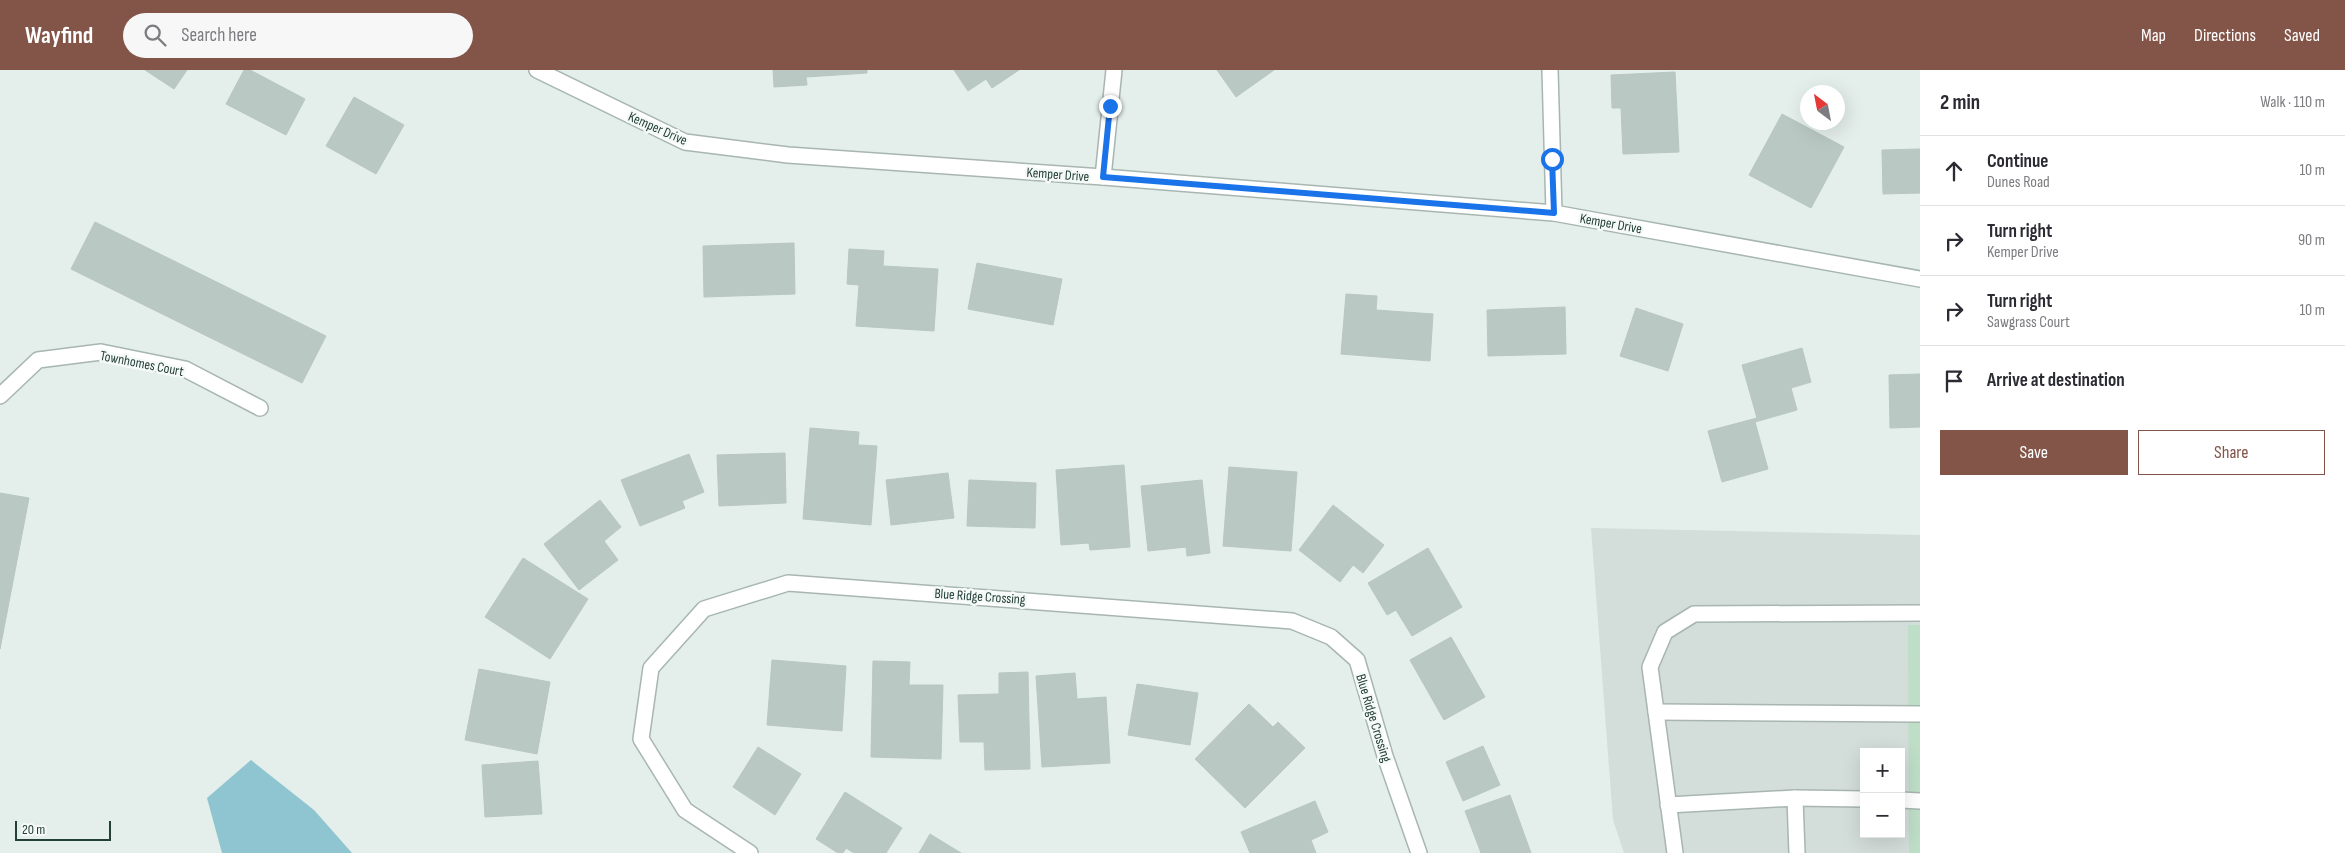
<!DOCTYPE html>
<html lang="en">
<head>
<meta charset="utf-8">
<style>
	body { margin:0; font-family:"Sofia Sans Condensed",sans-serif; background:#f7f7f7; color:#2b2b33 }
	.controls { position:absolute; right:15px; bottom:15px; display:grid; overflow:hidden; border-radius:0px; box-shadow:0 5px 20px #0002 }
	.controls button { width:45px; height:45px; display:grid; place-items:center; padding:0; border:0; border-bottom:1px solid #e1e1e2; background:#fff; color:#2b2b33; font:25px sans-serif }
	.compass { position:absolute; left:1800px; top:15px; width:45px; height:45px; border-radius:50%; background:#fff; box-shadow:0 5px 20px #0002; rotate:328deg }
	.scale { position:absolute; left:15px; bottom:12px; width:96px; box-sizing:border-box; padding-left:5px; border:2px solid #243f38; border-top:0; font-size:14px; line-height:18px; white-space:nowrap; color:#243f38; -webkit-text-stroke:4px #f5faf8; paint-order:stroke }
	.stop { position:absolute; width:15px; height:15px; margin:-11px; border:4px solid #1a73e8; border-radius:50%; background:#fff }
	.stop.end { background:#1a73e8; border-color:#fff; box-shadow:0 1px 5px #0008 }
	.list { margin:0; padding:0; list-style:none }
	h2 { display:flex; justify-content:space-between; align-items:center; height:65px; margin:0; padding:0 20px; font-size:21px }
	h2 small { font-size:16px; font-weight:400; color:#7c7c81 }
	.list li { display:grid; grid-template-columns:32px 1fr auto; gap:15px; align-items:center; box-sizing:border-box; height:70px; padding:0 20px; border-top:1px solid #e1e1e2 }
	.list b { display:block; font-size:19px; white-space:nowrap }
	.list p { margin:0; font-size:16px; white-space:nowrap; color:#7c7c81 }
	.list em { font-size:16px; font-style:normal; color:#7c7c81 }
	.actions { display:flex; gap:10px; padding:15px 20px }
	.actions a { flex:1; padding:11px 0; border:1px solid #835448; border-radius:0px; text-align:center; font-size:18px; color:#835448 }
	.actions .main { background:#835448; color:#fff }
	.icon { flex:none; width:28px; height:28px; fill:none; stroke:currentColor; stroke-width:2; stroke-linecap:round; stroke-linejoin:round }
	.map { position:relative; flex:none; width:1920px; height:783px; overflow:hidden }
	header { display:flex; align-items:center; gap:30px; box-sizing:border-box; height:70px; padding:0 25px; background:#835448; color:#fff }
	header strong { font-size:24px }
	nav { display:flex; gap:28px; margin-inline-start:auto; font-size:18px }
	.search { width:350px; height:45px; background:#f7f7f7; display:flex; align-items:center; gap:12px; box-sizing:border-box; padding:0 18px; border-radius:28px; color:#7c7c81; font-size:19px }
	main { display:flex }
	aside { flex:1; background:#fff }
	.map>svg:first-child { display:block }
</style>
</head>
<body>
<header>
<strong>Wayfind</strong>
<div class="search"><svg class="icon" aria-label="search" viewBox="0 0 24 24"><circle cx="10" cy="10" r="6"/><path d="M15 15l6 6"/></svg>Search here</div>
<nav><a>Map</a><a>Directions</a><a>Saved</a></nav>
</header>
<main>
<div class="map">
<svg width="1920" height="783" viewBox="0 0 1920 783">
	<rect width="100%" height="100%" fill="#e4eeea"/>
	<path fill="#d3ddd9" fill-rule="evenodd" d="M1591,458L1920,465V783H1624L1613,750ZM1864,682H1901V764H1864Z"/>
	<polygon fill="#bedec7" points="1908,555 1920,555 1920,783 1909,783"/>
	<polygon fill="#8ec5d1" points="251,690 314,740 352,783 222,783 207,728"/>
	<g fill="#bac8c3" stroke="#b7c7c1">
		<polygon points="145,0 187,0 174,19"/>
		<polygon points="244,0 250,0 305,29 286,65 226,34"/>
		<polygon points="773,0 867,0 867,3 806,7 807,15 774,17"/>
		<polygon points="954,0 1019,0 992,18 986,9 968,21"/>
		<polygon points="1217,0 1274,0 1236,27"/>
		<polygon points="1675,2 1679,82 1623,84 1621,38 1612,38 1611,5"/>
		<polygon points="354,27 404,55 376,104 326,76"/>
		<polygon points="1782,44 1844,77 1811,138 1749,105"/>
		<polygon points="1920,79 1920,123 1883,124 1882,80"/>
		<polygon points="95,152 326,266 302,313 71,199"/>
		<polygon points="794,173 795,224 704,227 703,176"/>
		<polygon points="849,179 884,181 883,196 938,199 934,261 856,256 859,215 847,214"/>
		<polygon points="977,193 1062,209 1053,255 968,239"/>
		<polygon points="1346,224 1377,226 1376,240 1433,244 1430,291 1341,284"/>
		<polygon points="1565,237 1566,284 1488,286 1487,240"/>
		<polygon points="1636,238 1683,254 1668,301 1620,286"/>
		<polygon points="1802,278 1811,312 1791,318 1797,340 1755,352 1768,399 1722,412 1708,361 1757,348 1742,295"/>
		<polygon points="1920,304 1920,357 1890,358 1889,305"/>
		<polygon points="810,358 859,362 858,375 877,376 871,455 803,449"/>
		<polygon points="785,383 786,433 719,436 717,385"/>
		<polygon points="689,384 704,422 682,431 685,438 640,456 621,410"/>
		<polygon points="1124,395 1130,477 1090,480 1089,473 1061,475 1056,400"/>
		<polygon points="1229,397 1297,402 1291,481 1223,476"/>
		<polygon points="948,403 954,448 891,455 886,410"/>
		<polygon points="969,410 1036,413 1035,458 967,456"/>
		<polygon points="1202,410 1210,483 1187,486 1186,477 1148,481 1141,416"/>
		<polygon points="0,423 29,428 0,579"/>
		<polygon points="600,430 621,457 604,471 618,490 579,520 544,474"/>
		<polygon points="1333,435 1384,475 1363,503 1353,495 1340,512 1299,480"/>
		<polygon points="1428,478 1462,537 1412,566 1396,540 1387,545 1368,513"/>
		<polygon points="523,488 588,529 550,589 485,547"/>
		<polygon points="1451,567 1485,627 1444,650 1410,590"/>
		<polygon points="772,590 846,596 842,661 767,655"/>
		<polygon points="873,591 910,592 909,615 943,615 941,689 871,687"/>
		<polygon points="479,599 550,612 537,684 465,670"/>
		<polygon points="1028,602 1030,699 985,700 984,672 960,672 958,625 999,624 999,603"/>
		<polygon points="1075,603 1077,629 1106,627 1110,693 1042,697 1036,606"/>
		<polygon points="1137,614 1198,623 1190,675 1128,665"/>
		<polygon points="1249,634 1273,657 1278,652 1305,678 1245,738 1195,689"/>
		<polygon points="1483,676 1500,715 1463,731 1446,692"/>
		<polygon points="758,677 801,704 775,745 733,717"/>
		<polygon points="538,691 542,744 485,747 482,695"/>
		<polygon points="845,722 902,758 886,783 854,783 846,778 843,783 838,783 816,769"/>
		<polygon points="1510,725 1531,783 1481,783 1465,741"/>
		<polygon points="1315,731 1328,762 1311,770 1316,783 1250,783 1241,762"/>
		<polygon points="930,764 961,783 919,783"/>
	</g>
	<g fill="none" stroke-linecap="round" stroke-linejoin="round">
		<defs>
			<g id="minor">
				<polyline points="537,0 685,72 788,85 1103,107 1554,143 1920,209"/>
				<polyline points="1550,0 1554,143"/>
				<polyline points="1103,107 1114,0"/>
				<polyline points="0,326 38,290 101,282 185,299 260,338"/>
				<polyline points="1656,642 1920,644"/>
				<polyline points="1795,728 1864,729"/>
				<polyline points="1901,730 1920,731"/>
				<polyline points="1668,735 1795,728 1797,783"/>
				<polyline points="750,783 685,740 641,669 651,598 704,539 788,513 1292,551 1331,567 1357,590 1385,686 1419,783"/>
				<polyline points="1675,783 1650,597 1665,562 1694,544 1920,543"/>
			</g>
		</defs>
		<use href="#minor" stroke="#a7b6b1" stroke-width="18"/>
		<use href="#minor" stroke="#fff" stroke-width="15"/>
	</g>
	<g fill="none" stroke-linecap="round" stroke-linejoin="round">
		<polyline stroke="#1a73e8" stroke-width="6" points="1110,36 1103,107 1554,143 1552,89"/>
	</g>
	<g text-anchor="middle" stroke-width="5" stroke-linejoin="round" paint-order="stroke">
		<g font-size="14" fill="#243f38" stroke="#f5faf8">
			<text transform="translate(658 58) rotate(24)" y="5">Kemper Drive</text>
			<text transform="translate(1058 104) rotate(4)" y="5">Kemper Drive</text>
			<text transform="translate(1611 153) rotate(10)" y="5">Kemper Drive</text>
			<text transform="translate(142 293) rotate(11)" y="5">Townhomes Court</text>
			<text transform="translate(980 526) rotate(4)" y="5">Blue Ridge Crossing</text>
			<text transform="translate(1374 648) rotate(73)" y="5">Blue Ridge Crossing</text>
		</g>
	</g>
</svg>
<div class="controls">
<button>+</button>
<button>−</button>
</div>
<svg class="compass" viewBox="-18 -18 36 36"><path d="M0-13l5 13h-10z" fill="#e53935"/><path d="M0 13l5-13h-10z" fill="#7c7c81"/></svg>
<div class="scale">20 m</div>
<div class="stop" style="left:1552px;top:89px"></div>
<div class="stop end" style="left:1110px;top:36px"></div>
</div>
<aside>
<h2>2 min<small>Walk · 110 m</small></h2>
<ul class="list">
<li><svg class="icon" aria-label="ahead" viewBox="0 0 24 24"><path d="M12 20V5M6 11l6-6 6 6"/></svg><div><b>Continue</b><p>Dunes Road</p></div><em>10 m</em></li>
<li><svg class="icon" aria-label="right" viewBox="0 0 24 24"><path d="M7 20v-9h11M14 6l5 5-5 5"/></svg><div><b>Turn right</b><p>Kemper Drive</p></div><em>90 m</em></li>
<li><svg class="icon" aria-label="right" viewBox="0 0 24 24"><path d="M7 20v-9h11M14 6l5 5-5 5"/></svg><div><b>Turn right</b><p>Sawgrass Court</p></div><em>10 m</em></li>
<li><svg class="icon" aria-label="arrive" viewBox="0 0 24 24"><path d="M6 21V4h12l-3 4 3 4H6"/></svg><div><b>Arrive at destination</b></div></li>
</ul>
<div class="actions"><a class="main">Save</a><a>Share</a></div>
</aside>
</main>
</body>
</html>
